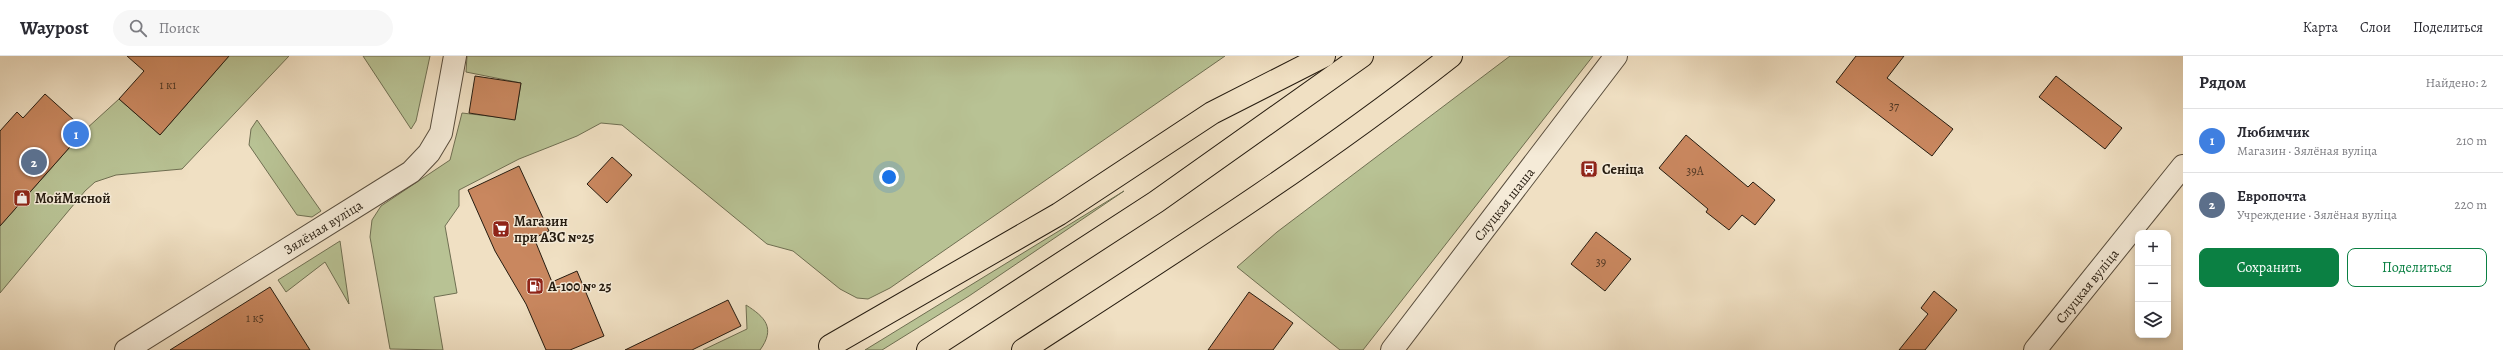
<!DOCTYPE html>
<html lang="ru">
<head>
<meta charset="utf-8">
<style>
	body { margin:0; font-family:Alegreya,serif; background:#f7f7f7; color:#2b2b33 }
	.controls { position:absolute; right:12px; bottom:12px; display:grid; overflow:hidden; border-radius:8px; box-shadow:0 2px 6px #0003 }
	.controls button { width:36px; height:36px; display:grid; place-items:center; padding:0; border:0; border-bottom:1px solid #e1e1e2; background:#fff; color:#2b2b33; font:20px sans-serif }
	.you { position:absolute; left:889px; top:121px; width:14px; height:14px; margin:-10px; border:3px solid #fff; border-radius:50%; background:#1a73e8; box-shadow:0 0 0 6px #1a73e833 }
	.badge { display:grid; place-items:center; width:26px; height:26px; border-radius:50%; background:#0b8043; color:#fff; font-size:13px; font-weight:700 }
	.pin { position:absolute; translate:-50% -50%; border:2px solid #fff; box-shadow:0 1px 4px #0006 }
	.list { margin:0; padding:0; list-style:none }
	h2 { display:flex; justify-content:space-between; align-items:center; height:52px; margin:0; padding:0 16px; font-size:17px }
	h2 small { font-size:13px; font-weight:400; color:#7c7c81 }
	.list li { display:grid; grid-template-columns:26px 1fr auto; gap:12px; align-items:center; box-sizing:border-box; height:64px; padding:0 16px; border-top:1px solid #e1e1e2 }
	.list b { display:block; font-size:15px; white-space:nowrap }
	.list p { margin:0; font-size:13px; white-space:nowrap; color:#7c7c81 }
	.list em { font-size:13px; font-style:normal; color:#7c7c81 }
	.actions { display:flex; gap:8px; padding:12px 16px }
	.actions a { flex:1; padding:9px 0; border:1px solid #0b8043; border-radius:8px; text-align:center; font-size:14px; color:#0b8043 }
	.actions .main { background:#0b8043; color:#fff }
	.icon { flex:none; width:22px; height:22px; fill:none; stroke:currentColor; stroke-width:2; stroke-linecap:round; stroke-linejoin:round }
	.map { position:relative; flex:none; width:2183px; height:294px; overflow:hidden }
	header { display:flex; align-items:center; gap:24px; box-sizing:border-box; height:56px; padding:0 20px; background:#fff; border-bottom:1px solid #e1e1e2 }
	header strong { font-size:19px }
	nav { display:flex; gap:22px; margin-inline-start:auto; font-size:14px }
	.search { width:280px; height:36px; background:#f7f7f7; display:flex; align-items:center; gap:10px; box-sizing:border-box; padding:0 14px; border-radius:22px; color:#7c7c81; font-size:15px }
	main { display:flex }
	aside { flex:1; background:#fff }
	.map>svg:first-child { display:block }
</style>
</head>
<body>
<header>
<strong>Waypost</strong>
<div class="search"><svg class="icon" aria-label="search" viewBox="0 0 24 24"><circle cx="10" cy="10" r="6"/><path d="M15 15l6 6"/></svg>Поиск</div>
<nav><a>Карта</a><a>Слои</a><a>Поделиться</a></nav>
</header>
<main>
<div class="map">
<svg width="2183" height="294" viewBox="0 0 2183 294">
	<rect width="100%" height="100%" fill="#f0e0c3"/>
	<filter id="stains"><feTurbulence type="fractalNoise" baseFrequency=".005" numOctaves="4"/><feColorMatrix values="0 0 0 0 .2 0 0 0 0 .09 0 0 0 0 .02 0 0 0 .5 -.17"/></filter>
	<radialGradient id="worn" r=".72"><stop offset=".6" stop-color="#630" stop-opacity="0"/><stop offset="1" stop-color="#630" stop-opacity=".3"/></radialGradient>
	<g fill="#b8c294" stroke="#6f6f52">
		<polygon points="229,0 289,0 182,113 116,119 95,126 85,135 0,237 0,170 85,74 119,43 160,79"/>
		<polygon points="363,0 430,0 416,65 411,73"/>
		<polygon points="467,0 1225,0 890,232 868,243 857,242 840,233 793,195 767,188 622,69 601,67 577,80 519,103 459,134 459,150 445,170 457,237 434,241 443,294 390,293 370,181 372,164 381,150 450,104 462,57 515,63 521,27 466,16"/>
		<polygon points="1510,0 1593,0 1363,294 1340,294 1237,211 1277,176"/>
		<polygon points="257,64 321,155 312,161 297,159 249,89 251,73"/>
		<polygon points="1124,135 969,240 882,294 865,294"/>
		<polygon points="340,185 349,248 325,206 286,236 278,224"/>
		<path d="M746,249C765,261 776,272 760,294H703L747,273Z"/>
	</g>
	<g fill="#c9875f" stroke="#261c10">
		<polygon points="127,0 229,0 160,79 119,43 144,15"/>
		<polygon points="1856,0 1904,0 1887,22 1953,73 1932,100 1836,26"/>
		<polygon points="475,20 521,27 515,64 469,57"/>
		<polygon points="2056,20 2122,72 2105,93 2039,41"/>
		<polygon points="45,38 85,74 0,170 0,75 17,56 23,62"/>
		<polygon points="1686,79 1748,131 1753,126 1775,144 1755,169 1742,159 1729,174 1706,156 1708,153 1659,112"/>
		<polygon points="612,101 632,119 607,147 587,128"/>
		<polygon points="519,110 549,175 534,182 552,226 577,215 604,280 570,294 546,294 526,248 495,195 468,134"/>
		<polygon points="1596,176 1631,203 1605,235 1571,208"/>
		<polygon points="270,231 310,294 170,294"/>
		<polygon points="1934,235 1957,254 1925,294 1899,294 1928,258 1921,252"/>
		<polygon points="1249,236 1293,267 1273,294 1208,294"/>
		<polygon points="728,244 741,270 692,294 625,294"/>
	</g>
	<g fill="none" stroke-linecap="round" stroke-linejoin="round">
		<defs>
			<g id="minor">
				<polyline points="126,294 411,116 429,97 441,77 455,0"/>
				<polyline points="2035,294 2183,110"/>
			</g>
			<polyline id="tertiary" points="1392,294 1616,0"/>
			<g id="trunk">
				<polyline points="830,290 1059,158 1212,57 1324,0"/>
				<polyline points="928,294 1156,146 1362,0"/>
				<path d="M1023,294C1168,200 1315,107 1451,0"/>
			</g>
		</defs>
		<use href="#minor" stroke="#584d3d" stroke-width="24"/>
		<use href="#tertiary" stroke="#584d3d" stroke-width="24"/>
		<use href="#trunk" stroke="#261c10" stroke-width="24"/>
		<use href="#minor" stroke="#f5ebd8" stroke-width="22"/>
		<use href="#tertiary" stroke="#f5ebd8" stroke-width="22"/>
		<use href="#trunk" stroke="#f0e0c3" stroke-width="22"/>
	</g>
	<defs>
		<symbol id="bus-square" viewBox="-11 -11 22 22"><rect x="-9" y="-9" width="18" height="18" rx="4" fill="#8f2418" stroke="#f5ebd8"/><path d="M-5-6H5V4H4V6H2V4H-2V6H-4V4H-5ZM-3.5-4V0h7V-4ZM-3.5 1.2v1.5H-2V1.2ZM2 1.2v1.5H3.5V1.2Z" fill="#fff"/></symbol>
		<symbol id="shop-square" viewBox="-11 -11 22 22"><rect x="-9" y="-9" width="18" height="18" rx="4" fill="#8f2418" stroke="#f5ebd8"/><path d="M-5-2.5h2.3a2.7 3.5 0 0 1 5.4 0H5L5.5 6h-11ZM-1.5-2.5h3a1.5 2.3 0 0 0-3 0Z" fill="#fff"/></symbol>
		<symbol id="supermarket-square" viewBox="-11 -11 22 22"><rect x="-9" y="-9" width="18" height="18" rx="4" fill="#8f2418" stroke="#f5ebd8"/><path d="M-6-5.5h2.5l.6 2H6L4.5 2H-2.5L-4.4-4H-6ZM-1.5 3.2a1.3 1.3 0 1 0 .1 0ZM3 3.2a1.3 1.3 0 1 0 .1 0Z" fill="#fff"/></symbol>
		<symbol id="fuel-square" viewBox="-11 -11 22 22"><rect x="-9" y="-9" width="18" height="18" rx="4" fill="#8f2418" stroke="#f5ebd8"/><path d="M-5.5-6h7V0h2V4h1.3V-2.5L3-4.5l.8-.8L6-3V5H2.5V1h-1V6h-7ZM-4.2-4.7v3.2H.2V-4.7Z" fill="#fff"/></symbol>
	</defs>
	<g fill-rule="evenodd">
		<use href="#bus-square" x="1579" y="103" width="20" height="20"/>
		<use href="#shop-square" x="12" y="132" width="20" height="20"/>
		<use href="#supermarket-square" x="491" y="163" width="20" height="20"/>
		<use href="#fuel-square" x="525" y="220" width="20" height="20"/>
	</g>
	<g text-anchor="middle" stroke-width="3" stroke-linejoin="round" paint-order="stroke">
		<g font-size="12" fill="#4f3724">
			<text x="168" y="33">1 к1</text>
			<text x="1894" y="54">37</text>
			<text x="1695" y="119">39А</text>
			<text x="1601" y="210">39</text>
			<text x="255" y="266">1 к5</text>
		</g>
		<g font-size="14" font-weight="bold" fill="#261c10" stroke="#f5ebd8" text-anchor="start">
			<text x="1602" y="118">Сеніца</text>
			<text x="35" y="147">МойМясной</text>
			<text x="514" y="170">Магазин<tspan x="514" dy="16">при АЗС №25</tspan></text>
			<text x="548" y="235">А-100 № 25</text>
		</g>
		<g font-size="14" fill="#261c10" stroke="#f5ebd8">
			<text transform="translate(1504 148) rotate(-52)" y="5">Слуцкая шаша</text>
			<text transform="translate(323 171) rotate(-32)" y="5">Зялёная вуліца</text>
			<text transform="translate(2087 230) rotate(-51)" y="5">Слуцкая вуліца</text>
		</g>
	</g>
	<rect width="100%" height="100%" filter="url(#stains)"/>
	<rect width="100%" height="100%" fill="url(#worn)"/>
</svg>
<div class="controls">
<button>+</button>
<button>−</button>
<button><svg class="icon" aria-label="layers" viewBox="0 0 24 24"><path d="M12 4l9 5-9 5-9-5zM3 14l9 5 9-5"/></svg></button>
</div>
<div class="you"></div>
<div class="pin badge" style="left:76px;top:78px;background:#3f7fe0">1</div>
<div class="pin badge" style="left:34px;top:106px;background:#5c6f8a">2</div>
</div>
<aside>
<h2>Рядом<small>Найдено: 2</small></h2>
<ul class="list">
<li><span class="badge" style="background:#3f7fe0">1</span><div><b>Любимчик</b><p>Магазин · Зялёная вуліца</p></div><em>210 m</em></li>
<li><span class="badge" style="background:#5c6f8a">2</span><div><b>Европочта</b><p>Учреждение · Зялёная вуліца</p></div><em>220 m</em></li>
</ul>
<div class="actions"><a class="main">Сохранить</a><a>Поделиться</a></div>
</aside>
</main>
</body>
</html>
